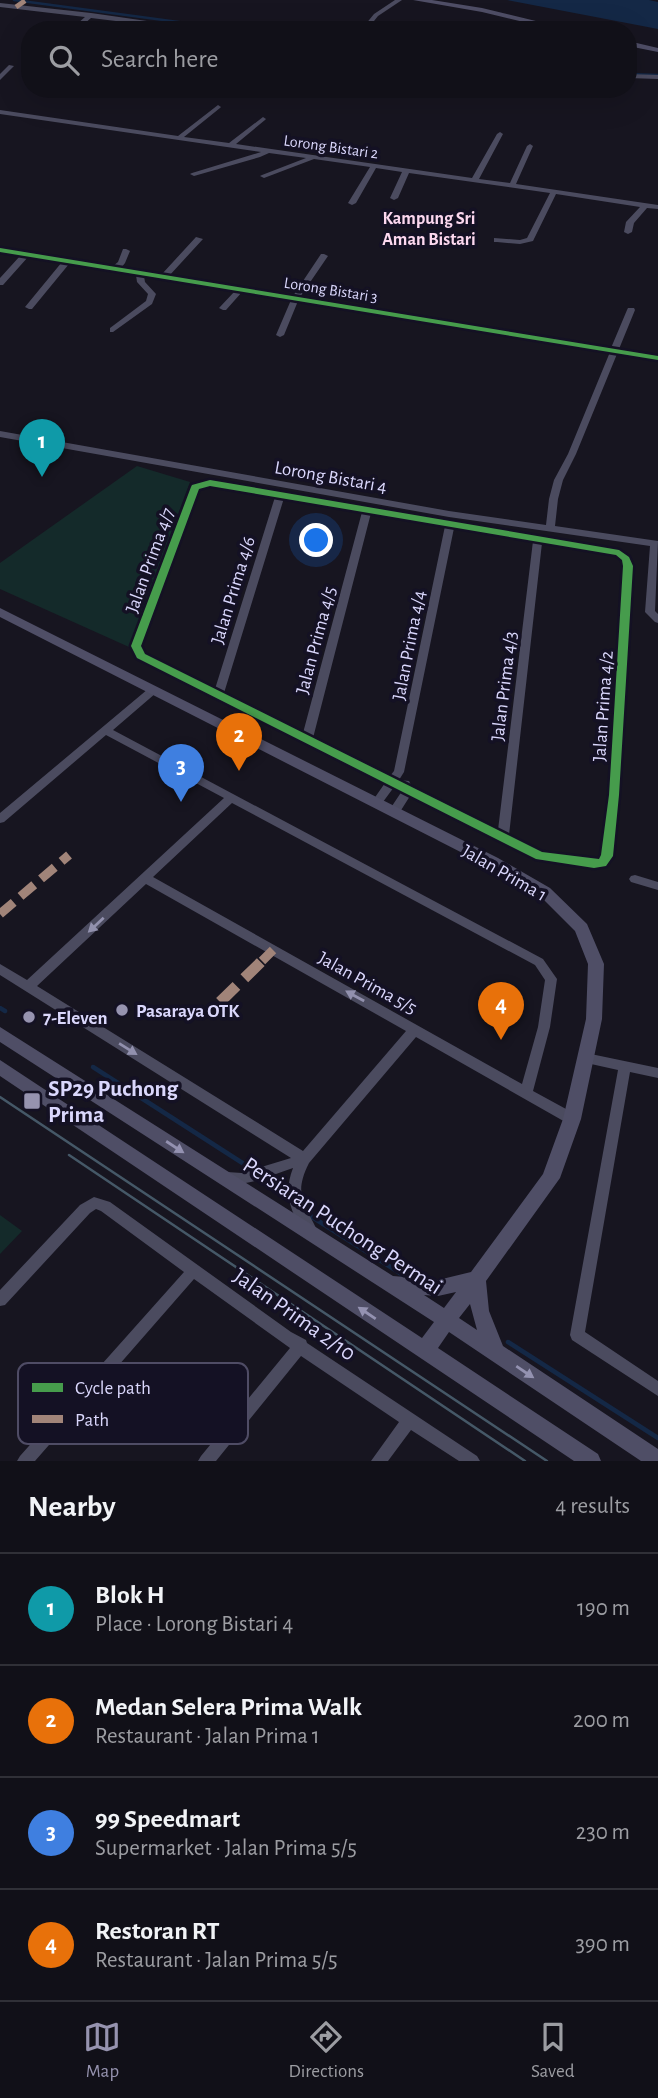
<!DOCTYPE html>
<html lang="en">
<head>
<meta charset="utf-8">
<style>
	body { margin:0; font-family:"Alegreya Sans",sans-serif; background:#1a1921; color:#f1f3f6 }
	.you { position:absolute; left:317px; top:541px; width:24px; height:24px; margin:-18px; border:5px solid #fff; border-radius:50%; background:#1a73e8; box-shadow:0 0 0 10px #1a73e833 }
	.badge { display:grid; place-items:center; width:46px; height:46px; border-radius:50%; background:#9693af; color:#fff; font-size:23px; font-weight:700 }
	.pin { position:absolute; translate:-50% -58px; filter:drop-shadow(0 2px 4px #0008) }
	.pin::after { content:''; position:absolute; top:37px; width:24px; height:21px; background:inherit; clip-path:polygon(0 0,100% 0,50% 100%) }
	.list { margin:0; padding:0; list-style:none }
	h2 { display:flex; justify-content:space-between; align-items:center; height:91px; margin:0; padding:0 28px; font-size:30px }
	h2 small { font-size:23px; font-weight:400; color:#9c9da2 }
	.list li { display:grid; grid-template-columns:46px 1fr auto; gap:21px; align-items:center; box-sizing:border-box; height:112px; padding:0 28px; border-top:2px solid #303037 }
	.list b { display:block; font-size:26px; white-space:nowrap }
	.list p { margin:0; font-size:23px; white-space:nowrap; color:#9c9da2 }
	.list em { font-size:23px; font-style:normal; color:#9c9da2 }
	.icon { flex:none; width:38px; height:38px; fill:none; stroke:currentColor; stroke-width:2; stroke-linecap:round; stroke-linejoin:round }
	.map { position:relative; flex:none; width:658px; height:1461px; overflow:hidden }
	.search { position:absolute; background:#111018; box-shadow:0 7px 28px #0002; left:21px; right:21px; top:21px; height:77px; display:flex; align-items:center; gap:18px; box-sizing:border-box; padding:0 24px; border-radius:28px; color:#9c9da2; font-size:26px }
	.sheet { height:539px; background:#111018 }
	nav { display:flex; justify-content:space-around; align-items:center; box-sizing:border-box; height:98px; border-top:2px solid #303037; background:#111018; font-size:19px; color:#9c9da2 }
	nav a { display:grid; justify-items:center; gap:4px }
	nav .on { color:#9693af }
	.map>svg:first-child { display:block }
</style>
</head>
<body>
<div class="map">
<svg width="658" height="1461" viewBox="0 0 658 1461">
	<rect width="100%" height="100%" fill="#171520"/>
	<g fill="#142a2a">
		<polygon points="137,466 190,482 129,647 0,589 0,563"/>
		<polygon points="0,1215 22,1231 0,1254"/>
	</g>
	<polygon fill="#142846" points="507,0 649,0 658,2 658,29"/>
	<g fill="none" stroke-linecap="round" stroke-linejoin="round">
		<g stroke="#142846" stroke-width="2.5">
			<polyline points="14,0 238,30"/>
			<polyline points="628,74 658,75"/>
		</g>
		<g stroke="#142846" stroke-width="4.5">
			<polyline points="0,1008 5,1011"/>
			<polyline points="93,1067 244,1164"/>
			<polyline points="309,1215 403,1275"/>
			<polyline points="508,1342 658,1438"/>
		</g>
		<g fill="#4b4b5f" fill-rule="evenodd">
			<polygon points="395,0 402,0 378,16 370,26 366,26 365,25 374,14"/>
			<polygon points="0,3 91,13 210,30 190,30 91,18 77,30 70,30 85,17 0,7"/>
			<polygon points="9,65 14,66 0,80 0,74"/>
			<polygon points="628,74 658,75 658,79 628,78"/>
			<polygon points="218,105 221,107 220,108 184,137 229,143 263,117 266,119 265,120 236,144 472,178 497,134 500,132 503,134 479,179 510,183 527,146 530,144 533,146 516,184 658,205 658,209 647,208 634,223 632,232 628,234 624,232 626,222 640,207 556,194 533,241 520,244 497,242 494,242 494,238 520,240 527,238 550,193 409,173 398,198 394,200 390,198 402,172 376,168 356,203 352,205 348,203 370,167 314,159 264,178 260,176 262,175 306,158 269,153 260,157 194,176 190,174 192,173 261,152 0,114 0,110 178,136"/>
			<polygon points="196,237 203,239 169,276 293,296 321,254 324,254 328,256 300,297 611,348 627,310 628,308 634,308 635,310 619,349 658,356 658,360 617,354 576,454 563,480 558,499 555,526 658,541 655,611 658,614 658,623 655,622 645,612 650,546 449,517 0,437 0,431 449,511 546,525 549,499 554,480 568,454 610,352 298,301 284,335 280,337 276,335 291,300 242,292 226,310 223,310 219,308 235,291 144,276 145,282 156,294 152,304 113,332 110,332 110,328 146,301 148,294 137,282 136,275 69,264 32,309 29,309 25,307 62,262 28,257 3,285 0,285 0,278 20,256 0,252 0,248 113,266 118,262 123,249 126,249 130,251 125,263 121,268 162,274"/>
			<path d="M210,480L619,550L629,557L633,566L619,795L613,856L606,866L594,868L536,859L410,796L398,815H390L388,812L402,791L394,787L380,806H372L371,803L385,783L137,658L131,646L191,487L192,485ZM210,486L275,497L215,689L145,654L141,646L199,489ZM284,498L362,512L303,733L224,693ZM371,513L445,526L394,771L390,776L313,738ZM454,528L533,541L498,830L412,787L409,781L399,780L404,772ZM542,543L616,555L622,560L623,566L609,795L601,855L599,859L542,852L509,835Z"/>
			<path d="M152,688L156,689L157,691L156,693L113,730L543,959L557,979L550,1027L533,1091L577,1115L578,1119L577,1123L572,1124L567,1123L416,1037L309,1163C294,1193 303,1202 316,1228L314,1232L309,1234C302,1231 299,1224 295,1217C287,1200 286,1186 293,1168C271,1175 245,1189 222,1182L220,1178L222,1174L227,1172L242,1173L291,1158L0,975V964L27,980L224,798L106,735L4,822L0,823V813L148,689ZM232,803L535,965L545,980L538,1027L522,1084L153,877ZM146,884L406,1031L303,1151L37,986Z"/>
			<polygon points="635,875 658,882 658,890 631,882 629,879 631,876"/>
			<polygon points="586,1053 658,1068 658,1078 630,1072 585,1332 658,1381 658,1396 572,1340 570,1335 618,1070 582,1062 580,1058 582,1054"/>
			<polygon points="94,1197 110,1202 291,1332 306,1340 307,1343 477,1456 480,1461 459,1461 411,1430 388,1461 371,1461 399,1422 301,1356 216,1461 198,1461 201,1456 290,1348 194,1279 35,1461 17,1461 20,1456 184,1272 101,1211 96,1209 90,1213 5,1305 0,1306 0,1290 80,1205"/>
		</g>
		<g fill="#4f4e66" fill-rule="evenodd">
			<polygon points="413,0 432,0 482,8 573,30 557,30 482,12"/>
			<polygon points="628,41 658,48 658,52 628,46"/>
			<path d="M0,608L498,858L550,888L587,924L604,964L602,1019L581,1119L560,1178L486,1281L489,1311L503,1346L658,1449V1461H641L449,1332L438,1348L598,1454L601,1461H574L0,1076V1060L422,1338L434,1322L0,1042V1027L393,1276L438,1280L471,1272L543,1174L563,1119L586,1019L588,964L575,931L540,896L488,866L0,617ZM456,1292L444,1308L424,1295L438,1296ZM470,1304L477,1330L459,1318Z"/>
		</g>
		<g stroke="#455867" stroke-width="2.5">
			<polyline points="0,1097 547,1461"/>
			<polyline points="69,1155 525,1461"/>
		</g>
		<polyline stroke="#a18479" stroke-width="5" stroke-dasharray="11 5" stroke-linecap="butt" points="16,7 26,0"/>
		<g stroke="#a18479" stroke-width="9" stroke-dasharray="18 9" stroke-linecap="butt">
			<polyline points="0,914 69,855"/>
			<polyline points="262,961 273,950"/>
		</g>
		<polyline stroke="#a18479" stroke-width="11" stroke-dasharray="23 11" stroke-linecap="butt" points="220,1002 264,959"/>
		<defs>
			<g id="cycleway">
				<polygon points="0,248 658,356 658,360 0,252"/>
				<path d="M210,480L619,550L629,557L633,566L619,795L613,856L606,866L594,868L536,859L137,658L131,646L191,487L192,485ZM210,486L616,555L622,560L623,566L609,795L601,855L599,859L542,852L145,654L141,646L199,489Z"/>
			</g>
		</defs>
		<use href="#cycleway" stroke="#141124" stroke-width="5"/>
		<use href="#cycleway" fill="#469c4c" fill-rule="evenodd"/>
	</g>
	<defs><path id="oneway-solid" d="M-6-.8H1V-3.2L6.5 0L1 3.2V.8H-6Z" transform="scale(1.75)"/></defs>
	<g fill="#9291ae">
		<use href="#oneway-solid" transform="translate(96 925) rotate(137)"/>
		<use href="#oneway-solid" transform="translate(355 996) rotate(-151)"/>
		<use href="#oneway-solid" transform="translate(128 1049) rotate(32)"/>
	</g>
	<g fill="#9492b1">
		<use href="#oneway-solid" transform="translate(175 1147) rotate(33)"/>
		<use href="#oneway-solid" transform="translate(367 1313) rotate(-146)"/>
		<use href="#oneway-solid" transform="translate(525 1372) rotate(34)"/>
	</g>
	<g fill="#9693af" stroke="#141124" stroke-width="2.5">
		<circle cx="122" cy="1010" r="7"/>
		<circle cx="29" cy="1017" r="7"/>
		<rect x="23" y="1092" width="18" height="18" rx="3.5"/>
	</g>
	<g text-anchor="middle" stroke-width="7" stroke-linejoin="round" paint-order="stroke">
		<g font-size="16" fill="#dad7fc" stroke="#141124">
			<text transform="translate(331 146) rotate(8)" y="6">Lorong Bistari 2</text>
			<text transform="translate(331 289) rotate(9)" y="6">Lorong Bistari 3</text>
		</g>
		<g font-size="18" font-weight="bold" fill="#fcd8ef" stroke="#141124">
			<text x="429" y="224">Kampung Sri<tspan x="429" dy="21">Aman Bistari</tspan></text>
		</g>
		<g font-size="19" fill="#dad7fc" stroke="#141124">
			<text transform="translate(331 476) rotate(10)" y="7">Lorong Bistari 4</text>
			<text transform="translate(149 560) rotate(-70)" y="7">Jalan Prima 4/7</text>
			<text transform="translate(232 590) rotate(-73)" y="7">Jalan Prima 4/6</text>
			<text transform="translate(315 640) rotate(-75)" y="7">Jalan Prima 4/5</text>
			<text transform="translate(408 645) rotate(-79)" y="7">Jalan Prima 4/4</text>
			<text transform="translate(503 686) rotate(-83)" y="7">Jalan Prima 4/3</text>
			<text transform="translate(602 706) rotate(-86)" y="7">Jalan Prima 4/2</text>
			<text transform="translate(505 872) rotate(30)" y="7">Jalan Prima 1</text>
			<text transform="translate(368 982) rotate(29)" y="7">Jalan Prima 5/5</text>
		</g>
		<g font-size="19" font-weight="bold" fill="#dad7fc" stroke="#141124" text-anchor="start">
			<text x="136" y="1017">Pasaraya OTK</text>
			<text x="43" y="1024">7-Eleven</text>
		</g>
		<g font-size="23" font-weight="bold" fill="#dad7fc" stroke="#141124" text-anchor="start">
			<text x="48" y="1096">SP29 Puchong<tspan x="48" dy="26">Prima</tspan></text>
		</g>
		<g font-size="23" fill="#dad7fc" stroke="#141124">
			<text transform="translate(343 1225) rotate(33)" y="8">Persiaran Puchong Permai</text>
			<text transform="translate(295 1314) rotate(35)" y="8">Jalan Prima 2/10</text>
		</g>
	</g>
	<rect x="18" y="1363" width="230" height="81" rx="10" fill="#141124" stroke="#4f4c65" stroke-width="2"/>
	<rect x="32" y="1383" width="31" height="9" fill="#469c4c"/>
	<rect x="32" y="1415" width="31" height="8" fill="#a18479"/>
	<g font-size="19" fill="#dad7fc">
		<text x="75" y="1394">Cycle path</text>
		<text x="75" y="1426">Path</text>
	</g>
</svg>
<div class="you"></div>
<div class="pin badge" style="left:42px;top:477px;background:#0f9aa8">1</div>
<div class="pin badge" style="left:239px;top:771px;background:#e8710a">2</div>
<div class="pin badge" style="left:181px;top:802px;background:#3f7fe0">3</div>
<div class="pin badge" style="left:501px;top:1040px;background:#e8710a">4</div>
<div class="search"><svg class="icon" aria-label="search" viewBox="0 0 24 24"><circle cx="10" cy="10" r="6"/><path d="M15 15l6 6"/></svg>Search here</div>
</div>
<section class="sheet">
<h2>Nearby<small>4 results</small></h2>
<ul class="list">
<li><span class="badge" style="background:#0f9aa8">1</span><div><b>Blok H</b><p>Place · Lorong Bistari 4</p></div><em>190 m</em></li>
<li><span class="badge" style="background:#e8710a">2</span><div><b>Medan Selera Prima Walk</b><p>Restaurant · Jalan Prima 1</p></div><em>200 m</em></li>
<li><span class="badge" style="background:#3f7fe0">3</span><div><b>99 Speedmart</b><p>Supermarket · Jalan Prima 5/5</p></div><em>230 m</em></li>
<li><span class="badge" style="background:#e8710a">4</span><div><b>Restoran RT</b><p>Restaurant · Jalan Prima 5/5</p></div><em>390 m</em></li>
</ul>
</section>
<nav>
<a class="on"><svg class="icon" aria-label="map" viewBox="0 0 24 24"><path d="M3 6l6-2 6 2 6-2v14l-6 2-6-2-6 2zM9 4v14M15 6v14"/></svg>Map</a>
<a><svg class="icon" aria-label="directions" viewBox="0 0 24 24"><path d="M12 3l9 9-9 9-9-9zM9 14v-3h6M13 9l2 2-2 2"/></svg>Directions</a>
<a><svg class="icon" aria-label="saved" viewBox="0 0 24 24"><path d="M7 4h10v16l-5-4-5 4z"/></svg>Saved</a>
</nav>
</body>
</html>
